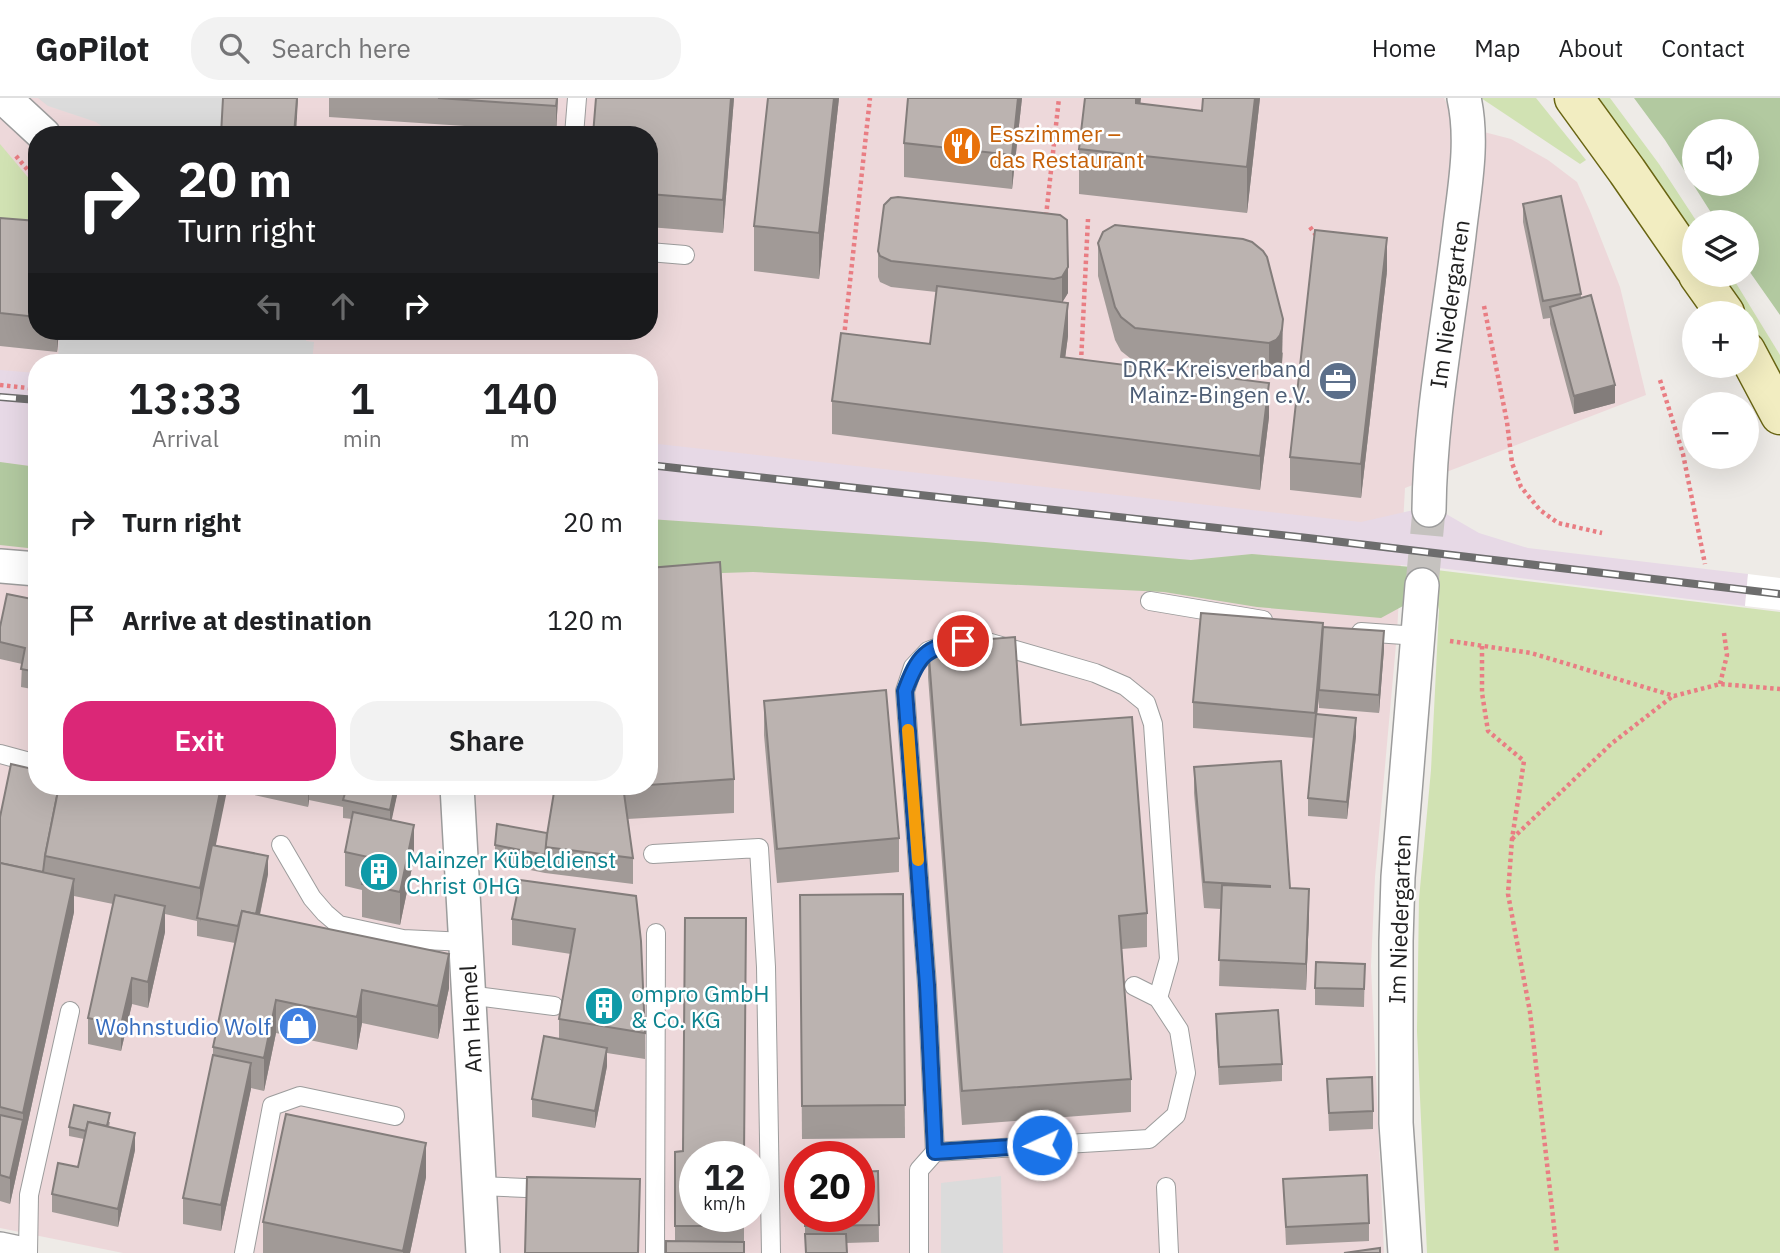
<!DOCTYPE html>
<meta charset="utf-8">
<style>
:root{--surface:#fff;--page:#f2f2f2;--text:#202124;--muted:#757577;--line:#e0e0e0;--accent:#db2777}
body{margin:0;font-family:"IBM Plex Sans",sans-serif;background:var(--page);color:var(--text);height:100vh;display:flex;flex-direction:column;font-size:26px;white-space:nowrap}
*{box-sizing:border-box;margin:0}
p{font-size:23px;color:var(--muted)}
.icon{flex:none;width:38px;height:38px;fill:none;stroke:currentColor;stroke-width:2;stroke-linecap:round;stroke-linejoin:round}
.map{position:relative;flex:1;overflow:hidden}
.sheet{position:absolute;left:28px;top:256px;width:630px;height:441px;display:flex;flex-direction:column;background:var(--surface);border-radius:28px;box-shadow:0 7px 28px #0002}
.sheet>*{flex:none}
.banner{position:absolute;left:28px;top:28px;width:630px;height:214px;border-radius:28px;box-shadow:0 7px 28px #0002;background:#202124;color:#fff;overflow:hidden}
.buttons{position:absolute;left:1682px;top:21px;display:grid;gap:14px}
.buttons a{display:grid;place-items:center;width:77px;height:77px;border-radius:50%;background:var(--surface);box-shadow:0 7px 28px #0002;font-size:35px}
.speed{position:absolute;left:679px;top:1043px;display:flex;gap:14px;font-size:35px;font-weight:700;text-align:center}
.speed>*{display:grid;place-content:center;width:91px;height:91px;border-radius:50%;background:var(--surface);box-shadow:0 7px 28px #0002;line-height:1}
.speed small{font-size:18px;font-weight:400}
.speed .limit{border:10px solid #d22;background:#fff;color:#111}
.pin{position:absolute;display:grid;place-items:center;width:60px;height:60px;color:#fff;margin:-30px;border:4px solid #fff;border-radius:50%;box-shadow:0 2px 7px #0007}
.me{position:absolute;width:77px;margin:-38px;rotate:267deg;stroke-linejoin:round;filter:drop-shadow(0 0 5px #0008)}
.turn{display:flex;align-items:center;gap:24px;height:147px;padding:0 35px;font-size:32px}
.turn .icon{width:91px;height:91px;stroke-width:2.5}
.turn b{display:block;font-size:49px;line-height:60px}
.lanes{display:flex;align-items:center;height:66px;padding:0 35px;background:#0003;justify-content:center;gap:35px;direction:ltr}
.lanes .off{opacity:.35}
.eta{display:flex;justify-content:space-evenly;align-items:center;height:119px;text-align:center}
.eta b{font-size:42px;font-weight:600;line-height:49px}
.action{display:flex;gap:14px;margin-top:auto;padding:14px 35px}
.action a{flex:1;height:80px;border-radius:28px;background:var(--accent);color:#fff;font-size:28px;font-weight:600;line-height:80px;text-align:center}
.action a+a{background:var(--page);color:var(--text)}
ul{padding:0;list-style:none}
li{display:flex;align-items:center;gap:21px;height:98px;padding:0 35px}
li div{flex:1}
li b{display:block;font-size:26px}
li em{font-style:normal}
header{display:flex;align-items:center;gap:42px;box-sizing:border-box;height:98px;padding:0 35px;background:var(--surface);border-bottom:2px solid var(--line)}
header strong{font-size:33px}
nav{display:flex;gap:38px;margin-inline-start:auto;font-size:24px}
.search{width:490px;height:63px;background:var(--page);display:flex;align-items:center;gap:18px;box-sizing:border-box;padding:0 24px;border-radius:28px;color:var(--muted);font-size:26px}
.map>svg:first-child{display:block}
.commercial{fill:#edd8da;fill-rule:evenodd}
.industrial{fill:#e7d9e6}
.grass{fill:#d1e2b3}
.forest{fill:#b2c9a0;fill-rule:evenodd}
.parking{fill:#dbdbdb}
.pier{fill:#fff}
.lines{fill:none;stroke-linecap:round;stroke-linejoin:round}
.minor-tunnel{stroke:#c5c2bf;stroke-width:33;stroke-dasharray:33 17;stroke-linecap:butt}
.service-casing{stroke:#9c9c9c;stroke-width:20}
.minor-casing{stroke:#9c9c9c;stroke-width:36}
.secondary-casing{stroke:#696513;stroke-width:41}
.path{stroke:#e97d83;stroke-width:4.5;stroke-dasharray:3.5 3.5;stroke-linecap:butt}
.service{stroke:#fff;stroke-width:18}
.minor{stroke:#fff;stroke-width:33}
.secondary{stroke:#f2edc1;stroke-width:38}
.rail-casing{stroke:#6d6d6d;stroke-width:8}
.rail{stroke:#fff;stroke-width:5;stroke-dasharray:16;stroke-linecap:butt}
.wall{fill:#a19a97}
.shaded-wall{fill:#837d7b}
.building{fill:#bbb3b0;stroke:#837d7b;stroke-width:2}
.route-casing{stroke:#114b97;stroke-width:18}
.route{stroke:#1a73e8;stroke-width:12}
.slow{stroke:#f59e0b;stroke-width:12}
.labels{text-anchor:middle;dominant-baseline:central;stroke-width:5;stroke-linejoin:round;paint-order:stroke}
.food-label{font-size:23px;fill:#c56008;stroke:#fff;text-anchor:start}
.street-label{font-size:23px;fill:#1f1f1f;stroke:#fff}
.service-label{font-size:23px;fill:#4e5e75;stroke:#fff;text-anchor:end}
.culture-label{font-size:23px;fill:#0d838f;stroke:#fff;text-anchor:start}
.shop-label{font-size:23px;fill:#366cbe;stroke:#fff;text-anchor:end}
</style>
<header>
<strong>GoPilot</strong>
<div class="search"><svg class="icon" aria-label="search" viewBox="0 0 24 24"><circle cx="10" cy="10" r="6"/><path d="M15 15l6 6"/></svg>Search here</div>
<nav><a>Home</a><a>Map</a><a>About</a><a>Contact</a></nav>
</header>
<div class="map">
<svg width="1780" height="1155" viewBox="0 0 1780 1155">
<rect width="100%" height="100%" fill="#eeebe7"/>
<path class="commercial" d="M0,0H1444L1457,27L1511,41L1548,62L1577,84L1590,113L1620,189L1646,297L1405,390L1397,535L1375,779L1371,868L1384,1155H123L0,1130ZM37,37H649V233H37ZM37,264H649V688H37ZM695,1059H754V1118H695ZM800,1059H859V1118H800Z"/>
<g class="industrial">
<path d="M0,272L37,275V369L0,364Z"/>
<path d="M649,345L1361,424L1418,411L1441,413L1479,435L1528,450L1748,476L1745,508L1439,470L1252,456L1191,462L985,444L649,421Z"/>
</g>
<g class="grass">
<path d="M1481,0H1536L1586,62L1580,66Z"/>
<path d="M1593,0H1610L1659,66L1697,124H1694V140Z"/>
<path d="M0,46L37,90V151L0,146Z"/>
<path d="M1720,177H1731L1780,257V279L1747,220L1746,215H1744Z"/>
<path d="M1412,469L1780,514V1155H1427L1417,933L1419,801L1431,672L1439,512L1434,488L1411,486Z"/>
</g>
<g class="forest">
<path d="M1634,0H1780V217L1747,170L1746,124H1717L1665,42ZM1694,33H1746V86H1694Z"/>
<path d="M0,364L37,369V451L0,447Z"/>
<path d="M649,421L985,444L1191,462L1252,456L1412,469L1411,486L1403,508L1381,520L1257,509L1164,494L753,474L722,475L720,498L649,503Z"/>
</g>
<g class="parking">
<path d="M38,0H225L223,37H114L96,24L48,8Z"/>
<path d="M59,233H308L306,243L314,244L312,264H58Z"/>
<path d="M1001,1078L1003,1155H941V1085Z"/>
</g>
<path class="pier" d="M1748,476L1780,480V512L1745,508Z"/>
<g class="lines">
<path class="minor-tunnel" d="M1422,487L1429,412"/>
<g class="service-casing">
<g id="service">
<path d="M574,37L577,0"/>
<path d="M649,154L685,157"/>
<path d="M1150,503L1263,522"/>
<path d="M1361,534L1418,538"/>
<path d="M0,656L37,666"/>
<path d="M281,747L312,800L325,815L339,827L403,841L466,844"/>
<path d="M653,756L759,750L766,869L771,1155"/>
<path d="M468,897L554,908"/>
<path d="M935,1054L927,887L905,593L913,569L928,553L949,545L977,541L1095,575L1125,588L1146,605L1153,626L1169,861L1158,900"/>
<path d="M479,1088L549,1091"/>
<path d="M1166,1089L1169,1155"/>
<path d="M28,1155L29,1097L70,913"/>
<path d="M244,1155L272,1008L300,998L395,1018"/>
<path d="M655,1155L656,835"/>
<path d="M919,1155V1072L935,1054L1149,1041L1176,1017L1186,975L1179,932L1158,900L1134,888"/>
</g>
</g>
<g class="minor-casing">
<g id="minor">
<path d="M4,0L44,37"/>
<path d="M1429,412C1430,320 1448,229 1459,137C1464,92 1474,45 1464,0"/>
<path d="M0,468L37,471"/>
<path d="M457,688L483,1155"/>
<path d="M0,1151L19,1155"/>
<path d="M1405,1155L1396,1025V843L1398,779L1422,487"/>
</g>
</g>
<g class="secondary-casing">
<g id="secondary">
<path d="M1574,0L1627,73L1694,170"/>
<path d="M1698,177L1725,215"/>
<path d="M1746,253L1780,317"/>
</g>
</g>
<g class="path">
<path d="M16,58L37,83"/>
<path d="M1046,118L1059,0"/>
<path d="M1310,129L1318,140"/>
<path d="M1484,208L1507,324L1512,365L1521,389L1540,412L1558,425L1602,435"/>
<path d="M844,239L870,0"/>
<path d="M1081,264L1088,121"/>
<path d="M1660,282L1683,356L1705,466"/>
<path d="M0,287L37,291"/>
<path d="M1450,543L1531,555L1674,598L1720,586L1780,591"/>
<path d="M1482,548V595L1488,633L1524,663L1512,741L1508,796L1530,914L1557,1155"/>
<path d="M1720,586L1727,557L1724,535"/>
<path d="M1512,741L1611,646L1673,598"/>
</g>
<use href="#service" class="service"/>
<use href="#minor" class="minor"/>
<use href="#secondary" class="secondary"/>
<g class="rail-casing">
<g id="rail">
<path d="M0,299L37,302"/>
<path d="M649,367L1308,440L1780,496"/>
</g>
</g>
<use href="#rail" class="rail"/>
</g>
<g class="wall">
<path d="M329,0H558L556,34L329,19Z"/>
<path d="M734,0L723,135L649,129V37Z"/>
<path d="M768,0H839L819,181L754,173V128Z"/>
<path d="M1022,0L1012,91L904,79V45Z"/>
<path d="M1203,0H1260L1247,115L1079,96V51L1140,6L1202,13Z"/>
<path d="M1523,106L1581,196V200L1615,305L1574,316L1550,226V220L1543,221L1523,124Z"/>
<path d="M0,120L37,123V233H59L57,254L0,248Z"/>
<path d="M1115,127L1283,255L1282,265L1276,275L1269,278L1135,264L1121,253L1115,242L1098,178V145Z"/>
<path d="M878,153L1068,169V195L1062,204L1068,238L1065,259L1269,319L1260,392L832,336V303L930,246L936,194L891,189L880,184L878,179Z"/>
<path d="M1387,173L1361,400L1290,392V359Z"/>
<path d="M649,470L734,681V715L627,721L633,760V786L545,775L495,765V747L547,735L555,688H649Z"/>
<path d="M37,502V592L21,589L22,566L0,561V529Z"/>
<path d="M1323,537L1384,551L1379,615L1319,610V600L1317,616L1356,638L1347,721L1308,718V700L1314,640L1193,630V604Z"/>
<path d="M928,546L1021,627L1147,815V849L1122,851L1131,981V1014L962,1027L928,579Z"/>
<path d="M764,603L899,740V774L777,785L764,637Z"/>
<path d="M1194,669L1290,790L1309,816L1306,892L1219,888L1221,811L1204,810L1194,695Z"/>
<path d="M232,688H399L391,722L414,760L400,827L362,819V792L345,788V754L352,721L343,720V709L309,702L308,709L232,692Z"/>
<path d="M0,719L216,748L268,776L260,817L449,890L438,941L362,925L357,952L276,935L264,993L251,990L221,1133L183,1126V1100L213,957V949L235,845L197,838V823L165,816V834L148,910L132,906L121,953L88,946V920L113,806L74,798V814L10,1106L0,1103Z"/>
<path d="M903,796L905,1040L802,1041L800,797Z"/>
<path d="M636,798L645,935V961L607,955V968L595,1030L532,1019V1001L559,941V921L571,856L512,847V821Z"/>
<path d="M1365,866L1364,909L1315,907V890Z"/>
<path d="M1216,916L1282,966V983L1219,987L1216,934Z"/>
<path d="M1327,981L1373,1013V1031L1329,1033Z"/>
<path d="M110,1024L109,1029L135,1052L118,1129L52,1114V1096L78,1069L84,1041L69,1038V1029Z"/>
<path d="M675,1054L744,1118V1155L675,1143Z"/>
<path d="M878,1073L879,1144L846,1145L805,1155V1118Z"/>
<path d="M426,1079L410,1155H263V1124Z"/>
<path d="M1283,1081L1369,1125V1143L1286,1147Z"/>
</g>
<g class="shaded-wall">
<path d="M297,0H298L296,37H294Z"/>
<path d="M557,0H558L556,34V8Z"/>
<path d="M731,0H734L723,135V102Z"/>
<path d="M834,0H839L819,181V135Z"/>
<path d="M1018,0H1022L1012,91V57Z"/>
<path d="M1136,0H1141L1136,51Z"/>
<path d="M1255,0H1260L1247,115V69Z"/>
<path d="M1387,140V173L1361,400V366Z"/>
<path d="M1068,169V195L1062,205V179Z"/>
<path d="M1068,205V238L1061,292V259Z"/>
<path d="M1283,221L1282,265L1276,275L1269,278V245Z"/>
<path d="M57,233H59L57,254Z"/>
<path d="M1269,285V319L1260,392V358Z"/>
<path d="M1615,287V305L1574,316V298Z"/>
<path d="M1323,525V551L1315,641V615Z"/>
<path d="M1384,533V551L1379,615V597Z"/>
<path d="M1356,620V638L1347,721V704Z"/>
<path d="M224,688H228L200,824V790L221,689Z"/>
<path d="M308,688H309V702L308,709Z"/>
<path d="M395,688H399L390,730V712Z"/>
<path d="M414,727V760L400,827V794Z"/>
<path d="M268,758V776L253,849V831Z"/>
<path d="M74,781V814L10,1106V1080L23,1022V1015Z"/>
<path d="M1309,791V816L1306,892V866Z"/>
<path d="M165,808V834L148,910V884Z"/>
<path d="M449,856V890L438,941V908Z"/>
<path d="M132,880V906L121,953V927Z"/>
<path d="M362,892V925L357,952V919Z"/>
<path d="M276,902V935L264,993V960Z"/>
<path d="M607,950V968L595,1030V1013Z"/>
<path d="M251,965V991L221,1133V1107Z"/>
<path d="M135,1035V1052L118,1129V1111Z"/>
<path d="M426,1045V1079L410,1155H403Z"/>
</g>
<g class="building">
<path d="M223,0H297L294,37H221Z"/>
<path d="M438,0H557L556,8Z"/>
<path d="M596,0H731L723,102L649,96V37H593Z"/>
<path d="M768,0H834L819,135L754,128Z"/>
<path d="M908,0H1018L1012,57L904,45Z"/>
<path d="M1085,0H1136V5L1202,13L1203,0H1255L1247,69L1079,51Z"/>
<path d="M1561,98L1581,196L1543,203L1523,106Z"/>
<path d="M898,99L1060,117L1067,122L1068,169L1062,179L1054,181L891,163L880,158L878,153L884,107L891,100Z"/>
<path d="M0,120L37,123V219L0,215Z"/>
<path d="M1115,127L1243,141L1252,144L1263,153L1267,159L1283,221L1282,231L1280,237L1276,242L1269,245L1135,230L1121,219L1115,209L1098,145L1103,134Z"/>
<path d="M1315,132L1387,140L1361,366L1290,359Z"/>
<path d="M937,188L1068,205L1061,259L1269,285L1260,358L832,303L841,235L930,246Z"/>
<path d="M1591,197L1615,287L1574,298L1550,209Z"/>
<path d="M720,464L734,681L649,687V470Z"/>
<path d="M7,496L37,502V574L21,571L25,550L0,544V529Z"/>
<path d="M1201,515L1323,525L1315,615L1193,604Z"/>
<path d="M1323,529L1384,533L1379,597L1319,592Z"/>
<path d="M1015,539L1021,627L1132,619L1147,815L1119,818L1131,981L962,993L928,546Z"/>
<path d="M886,592L899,740L777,751L764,603Z"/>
<path d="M1316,616L1356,620L1347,704L1308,700Z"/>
<path d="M1281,663L1290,790L1309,791L1306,866L1219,862L1222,787L1270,789V788L1204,784L1194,669Z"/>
<path d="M11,666L37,672V688H59L45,758L43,774L0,765V719Z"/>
<path d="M59,688H215L221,689L200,790L45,758Z"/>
<path d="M215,688H224L221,704V689Z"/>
<path d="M326,688H395L390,712L343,702L346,692Z"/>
<path d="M555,688H623L633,760L545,749Z"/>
<path d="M353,714L414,727L400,794L362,786L368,759L345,754Z"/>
<path d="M497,726L547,735L545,757L495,747Z"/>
<path d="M212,747L268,758L256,816L242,813L238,828L197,820Z"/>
<path d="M0,765L74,781L23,1015L0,1009Z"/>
<path d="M520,782L636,798L641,843L645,935L559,921L575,831L512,821Z"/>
<path d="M903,796L905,1007L802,1008L800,797Z"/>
<path d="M115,797L165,808L148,884L132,880L121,927L88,920Z"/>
<path d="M242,813L449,856L438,908L362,892L357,919L276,902L264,960L213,949Z"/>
<path d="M685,820H746L744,1059H695V1118H744V1128H675V1054L683,1053Z"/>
<path d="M1316,864L1365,866L1364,891L1315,890Z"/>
<path d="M1278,912L1282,966L1219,969L1216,916Z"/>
<path d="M544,938L607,950L595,1013L532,1001Z"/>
<path d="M213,957L251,965L221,1107L183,1100Z"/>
<path d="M1372,979L1373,1013L1329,1015L1327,981Z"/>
<path d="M74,1007L110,1015L107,1028L88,1024L86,1033L69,1029Z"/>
<path d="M286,1016L426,1045L403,1153L263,1124Z"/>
<path d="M0,1017L23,1022L10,1080L0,1077Z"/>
<path d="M88,1024L135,1035L118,1111L52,1096L58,1065L78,1069Z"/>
<path d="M878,1073L879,1127L805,1128V1118H859V1074Z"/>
<path d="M1367,1077L1369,1125L1286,1129L1283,1081Z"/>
<path d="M527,1079L640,1081L638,1155H525Z"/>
<path d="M805,1136H846L847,1155H806Z"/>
<path d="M666,1143L744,1144V1155H666Z"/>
<path d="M1380,1150V1155H1344Z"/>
</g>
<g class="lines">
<g class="route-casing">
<path id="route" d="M963,543C925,549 918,558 905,593L927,887L935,1054L1042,1047"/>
</g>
<use href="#route" class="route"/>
<path class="slow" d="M908,632L918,762"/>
</g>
<defs>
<g id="restaurant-disc" transform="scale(2.0125)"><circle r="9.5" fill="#e8710a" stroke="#fff"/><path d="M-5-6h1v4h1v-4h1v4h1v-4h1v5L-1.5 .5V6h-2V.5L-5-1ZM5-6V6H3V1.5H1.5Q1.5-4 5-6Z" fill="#fff"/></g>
<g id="office-disc" transform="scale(2.0125)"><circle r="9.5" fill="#5c6f8a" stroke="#fff"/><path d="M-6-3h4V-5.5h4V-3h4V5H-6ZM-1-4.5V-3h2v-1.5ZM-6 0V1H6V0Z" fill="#fff"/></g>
<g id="building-disc" transform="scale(2.0125)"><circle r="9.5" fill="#0f9aa8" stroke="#fff"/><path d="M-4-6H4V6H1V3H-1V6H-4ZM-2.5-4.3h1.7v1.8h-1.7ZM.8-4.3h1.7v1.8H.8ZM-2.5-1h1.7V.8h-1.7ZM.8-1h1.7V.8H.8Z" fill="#fff"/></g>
<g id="shop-disc" transform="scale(2.0125)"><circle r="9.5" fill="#3f7fe0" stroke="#fff"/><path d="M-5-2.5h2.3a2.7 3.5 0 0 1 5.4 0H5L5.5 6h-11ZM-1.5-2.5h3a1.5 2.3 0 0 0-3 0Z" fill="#fff"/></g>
</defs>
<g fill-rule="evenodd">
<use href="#restaurant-disc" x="962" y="48"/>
<use href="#office-disc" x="1338" y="283"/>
<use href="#building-disc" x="379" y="774"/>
<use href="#building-disc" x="604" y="908"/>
<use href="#shop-disc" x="298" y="928"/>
</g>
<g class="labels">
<g class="food-label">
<text x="989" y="35">Esszimmer –<tspan x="989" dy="26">das Restaurant</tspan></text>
</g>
<g class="street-label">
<text transform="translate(1449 206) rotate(-82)">Im Niedergarten</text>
<text transform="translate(1399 821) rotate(-88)">Im Niedergarten</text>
<text transform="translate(470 921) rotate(-93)">Am Hemel</text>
</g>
<g class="service-label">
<text x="1311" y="270">DRK-Kreisverband<tspan x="1311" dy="26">Mainz-Bingen e.V.</tspan></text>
</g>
<g class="culture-label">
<text x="406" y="761">Mainzer Kübeldienst<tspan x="406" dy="26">Christ OHG</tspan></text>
<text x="631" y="895">ompro GmbH<tspan x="631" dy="26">&amp; Co. KG</tspan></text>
</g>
<g class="shop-label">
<text x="271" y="928">Wohnstudio Wolf</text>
</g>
</g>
</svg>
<div class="buttons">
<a><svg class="icon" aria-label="sound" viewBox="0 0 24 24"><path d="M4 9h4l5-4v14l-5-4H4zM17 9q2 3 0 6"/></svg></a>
<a><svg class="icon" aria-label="layers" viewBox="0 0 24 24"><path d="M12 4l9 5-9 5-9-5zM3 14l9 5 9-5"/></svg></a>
<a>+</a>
<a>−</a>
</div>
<div class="speed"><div>12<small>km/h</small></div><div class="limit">20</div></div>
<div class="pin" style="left:963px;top:543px;background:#d93025"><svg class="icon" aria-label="arrive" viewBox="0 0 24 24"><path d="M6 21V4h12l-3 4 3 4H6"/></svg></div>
<svg class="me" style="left:1042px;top:1047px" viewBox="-20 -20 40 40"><circle r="17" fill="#1a73e8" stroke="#fff" stroke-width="3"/><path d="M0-11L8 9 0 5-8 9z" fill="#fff"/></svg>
<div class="banner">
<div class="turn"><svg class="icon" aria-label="right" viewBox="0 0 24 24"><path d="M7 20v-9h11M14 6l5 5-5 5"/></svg><div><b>20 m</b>Turn right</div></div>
<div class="lanes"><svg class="icon off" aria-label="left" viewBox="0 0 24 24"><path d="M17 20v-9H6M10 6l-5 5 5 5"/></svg><svg class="icon off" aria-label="ahead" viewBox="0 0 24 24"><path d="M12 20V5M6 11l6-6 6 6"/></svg><svg class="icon" aria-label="right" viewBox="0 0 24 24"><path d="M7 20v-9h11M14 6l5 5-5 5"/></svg></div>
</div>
<section class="sheet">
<div class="eta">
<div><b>13:33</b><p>Arrival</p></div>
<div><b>1</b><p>min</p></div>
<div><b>140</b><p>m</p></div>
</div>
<ul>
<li><svg class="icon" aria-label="right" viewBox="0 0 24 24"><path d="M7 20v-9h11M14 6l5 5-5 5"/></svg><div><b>Turn right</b></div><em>20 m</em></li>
<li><svg class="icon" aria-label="arrive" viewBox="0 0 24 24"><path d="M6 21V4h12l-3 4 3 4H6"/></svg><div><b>Arrive at destination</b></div><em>120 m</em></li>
</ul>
<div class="action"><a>Exit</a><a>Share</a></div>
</section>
</div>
